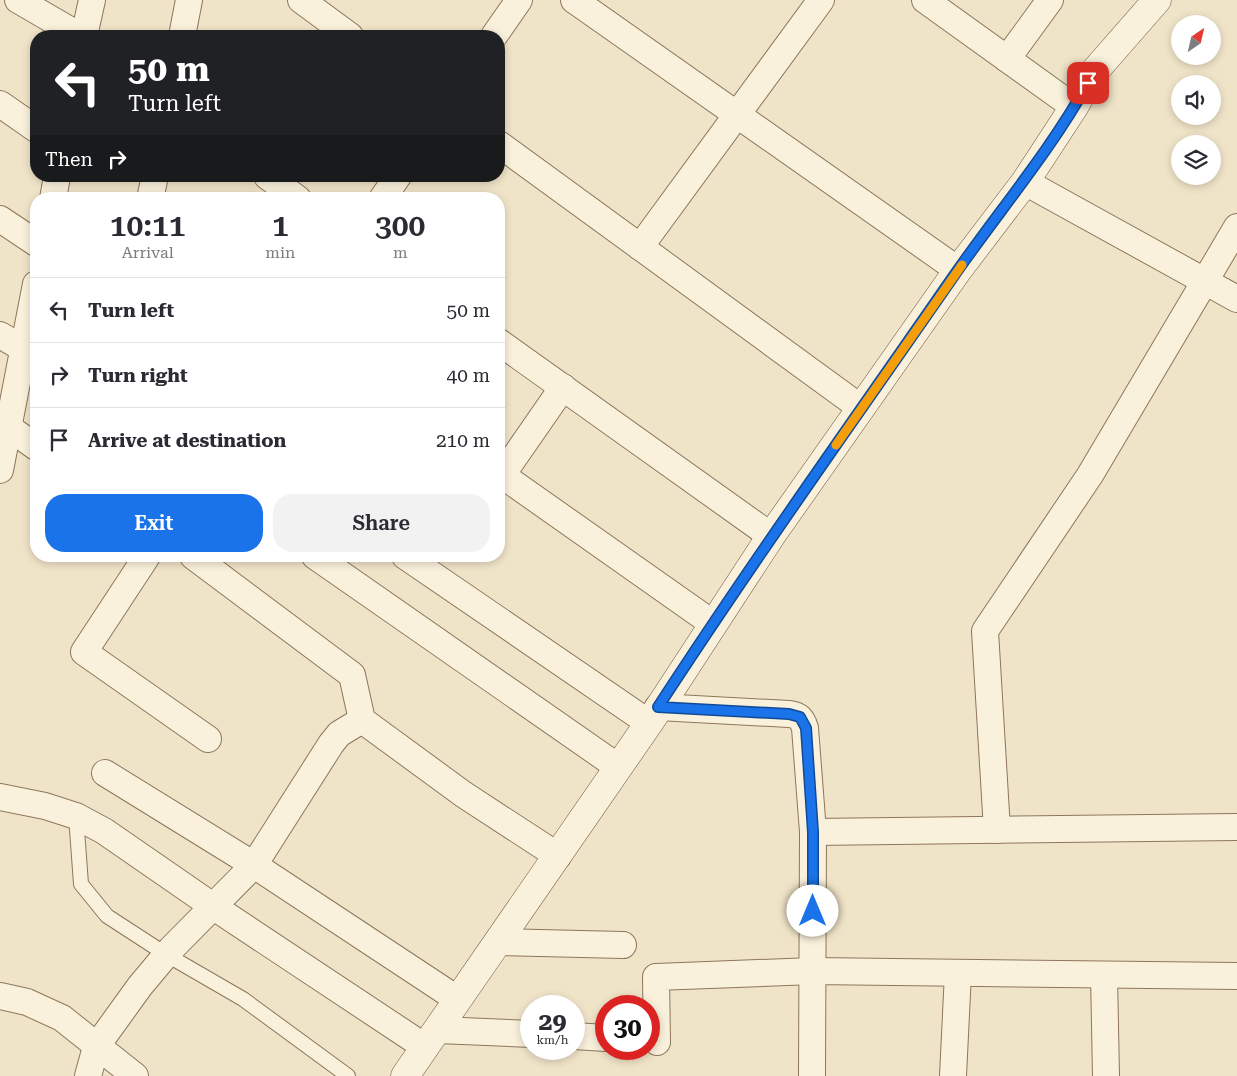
<!DOCTYPE html>
<style>
:root{--surface:#fff;--page:#f2f2f3;--text:#2b2b33;--muted:#7c7c81;--line:#e1e1e2;--accent:#1a73e8}
body{margin:0;font-family:"Roboto Serif",serif;background:var(--page);color:var(--text);height:100vh;display:flex;flex-direction:column;font-size:19px;white-space:nowrap}
*{box-sizing:border-box;margin:0}
p{font-size:16px;color:var(--muted)}
.icon{flex:none;width:28px;height:28px;fill:none;stroke:currentColor;stroke-width:2;stroke-linecap:round;stroke-linejoin:round}
.map{position:relative;flex:1;overflow:hidden}
.sheet{position:absolute;left:30px;top:192px;width:475px;height:370px;display:flex;flex-direction:column;background:var(--surface);border-radius:20px;box-shadow:0 2px 8px #0003}
.sheet>*{flex:none}
.hud{position:absolute;left:30px;top:30px;width:475px;height:152px;border-radius:20px;box-shadow:0 2px 8px #0003;background:#202124;color:#fff;overflow:hidden}
.needle{width:32px;rotate:34deg}
.tools{position:absolute;left:1171px;top:15px;display:grid;gap:10px}
.tools a{display:grid;place-items:center;width:50px;height:50px;border-radius:50%;background:var(--surface);box-shadow:0 2px 8px #0003;font-size:25px}
.speed{position:absolute;left:520px;top:995px;display:flex;gap:10px;font-size:25px;font-weight:700;text-align:center}
.speed>*{display:grid;place-content:center;width:65px;height:65px;border-radius:50%;background:var(--surface);box-shadow:0 2px 8px #0003;line-height:1}
.speed small{font-size:12px;font-weight:400}
.speed .limit{border:8px solid #d22;background:#fff;color:#111}
.pin{position:absolute;display:grid;place-items:center;width:42px;height:42px;color:#fff;margin:-21px;border-radius:10px;box-shadow:0 2px 8px #0006}
.me{position:absolute;width:55px;margin:-28px;rotate:0deg;stroke-linejoin:round;filter:drop-shadow(0 0 4px #0008)}
.turn{display:flex;align-items:center;gap:18px;height:105px;padding:0 15px;font-size:22px}
.turn .icon{width:65px;height:65px;stroke-width:2.5}
.turn b{display:block;font-size:35px;line-height:42px}
.then{display:flex;align-items:center;height:48px;padding:0 15px;background:#0003;gap:10px;font-size:19px}
.eta{display:flex;justify-content:space-evenly;align-items:center;height:85px;text-align:center}
.eta b{font-size:30px;font-weight:600;line-height:35px}
.primary-button{display:flex;gap:10px;margin-top:auto;padding:10px 15px}
.primary-button a{flex:1;height:58px;border-radius:20px;background:var(--accent);color:#fff;font-size:20px;font-weight:600;line-height:58px;text-align:center}
.primary-button a+a{background:var(--page);color:var(--text)}
ul{padding:0;list-style:none}
li{display:flex;align-items:center;gap:15px;height:65px;padding:0 15px;border-top:1px solid var(--line)}
li div{flex:1}
li b{display:block;font-size:19px}
li em{font-style:normal}
.map>svg:first-child{display:block}
.lines{fill:none;stroke-linecap:round;stroke-linejoin:round}
.lane-casing{stroke:#8d765c;stroke-width:16}
.street-casing{stroke:#8d765c;stroke-width:28}
.secondary-casing{stroke:#6f573f;stroke-width:29}
.lane{stroke:#faf1dc;stroke-width:14}
.street{stroke:#faf1dc;stroke-width:26}
.secondary{stroke:#faf1dc;stroke-width:28}
.route-casing{stroke:#114b97;stroke-width:12}
.route{stroke:#1a73e8;stroke-width:9}
.slow{stroke:#f59e0b;stroke-width:9}
</style>
<div class="map">
<svg width="1237" height="1076" viewBox="0 0 1237 1076">
<rect width="100%" height="100%" fill="#f0e4c8"/>
<g class="lines">
<g class="lane-casing">
<path id="lane" d="M76,816L81,884L107,916L167,955L243,999L348,1076"/>
</g>
<g class="street-casing">
<g id="street">
<path d="M18,0L80,36"/>
<path d="M301,0L350,36"/>
<path d="M574,0L958,270"/>
<path d="M925,0L1074,107"/>
<path d="M84,36L92,0"/>
<path d="M182,36L189,0"/>
<path d="M494,36L519,0"/>
<path d="M1007,59L1050,0"/>
<path d="M0,104L36,129"/>
<path d="M499,144L861,408"/>
<path d="M267,176L298,199"/>
<path d="M1025,182L1237,299"/>
<path d="M53,199L57,176"/>
<path d="M150,199L155,176"/>
<path d="M382,199L398,176"/>
<path d="M0,219L36,243"/>
<path d="M640,247L821,0"/>
<path d="M0,335L24,349"/>
<path d="M499,342L771,536"/>
<path d="M8,427L36,447"/>
<path d="M0,470L36,284"/>
<path d="M499,473L712,623"/>
<path d="M502,475L563,387"/>
<path d="M147,556L84,652L208,739"/>
<path d="M193,556L352,675L362,720L463,794L558,856"/>
<path d="M315,556L618,767"/>
<path d="M405,556L649,723"/>
<path d="M658,707L789,714C799,715 802,719 805,728L813,832L812,1076"/>
<path d="M362,720L339,734L331,744L254,865L457,999"/>
<path d="M0,797L45,806L76,816L104,831L214,907L425,1047"/>
<path d="M997,830L985,631L1090,475L1237,227"/>
<path d="M813,832L1237,827"/>
<path d="M498,942L623,945"/>
<path d="M1104,975L1106,1076"/>
<path d="M0,996L27,1002L62,1018L135,1076"/>
<path d="M438,1030L531,1034"/>
<path d="M574,1036L606,1038"/>
<path d="M657,1042L656,977L813,971L1237,976"/>
<path d="M88,1076L96,1047L140,986L171,949L254,865L105,773"/>
<path d="M953,1076L958,973"/>
</g>
</g>
<g class="secondary-casing">
<path id="secondary" d="M405,1076L649,723L771,536L958,270L1025,182L1074,107L1094,72L1157,0"/>
</g>
<use href="#lane" class="lane"/>
<use href="#street" class="street"/>
<use href="#secondary" class="secondary"/>
</g>
<g class="lines">
<g class="route-casing">
<path id="route" d="M813,911V832L806,728L800,717L789,714L658,707C753,561 854,420 953,277C998,212 1049,153 1088,83"/>
</g>
<use href="#route" class="route"/>
<path class="slow" d="M836,445L962,265"/>
</g>
</svg>
<div class="tools">
<a><svg class="needle" viewBox="-14 -14 28 28"><path d="M0-13l5 13h-10z" fill="#e53935"/><path d="M0 13l5-13h-10z" fill="#7c7c81"/></svg></a>
<a><svg class="icon" aria-label="sound" viewBox="0 0 24 24"><path d="M4 9h4l5-4v14l-5-4H4zM17 9q2 3 0 6"/></svg></a>
<a><svg class="icon" aria-label="layers" viewBox="0 0 24 24"><path d="M12 4l9 5-9 5-9-5zM3 14l9 5 9-5"/></svg></a>
</div>
<div class="speed"><div>29<small>km/h</small></div><div class="limit">30</div></div>
<div class="pin" style="left:1088px;top:83px;background:#d93025"><svg class="icon" aria-label="arrive" viewBox="0 0 24 24"><path d="M6 21V4h12l-3 4 3 4H6"/></svg></div>
<svg class="me" style="left:813px;top:911px" viewBox="-20 -20 40 40"><circle r="19" fill="#fff"/><path d="M0-13L10 11 0 6-10 11z" fill="#1a73e8"/></svg>
<div class="hud">
<div class="turn"><svg class="icon" aria-label="left" viewBox="0 0 24 24"><path d="M17 20v-9H6M10 6l-5 5 5 5"/></svg><div><b>50 m</b>Turn left</div></div>
<div class="then">Then<svg class="icon" aria-label="right" viewBox="0 0 24 24"><path d="M7 20v-9h11M14 6l5 5-5 5"/></svg></div>
</div>
<section class="sheet">
<div class="eta">
<div><b>10:11</b><p>Arrival</p></div>
<div><b>1</b><p>min</p></div>
<div><b>300</b><p>m</p></div>
</div>
<ul>
<li><svg class="icon" aria-label="left" viewBox="0 0 24 24"><path d="M17 20v-9H6M10 6l-5 5 5 5"/></svg><div><b>Turn left</b></div><em>50 m</em></li>
<li><svg class="icon" aria-label="right" viewBox="0 0 24 24"><path d="M7 20v-9h11M14 6l5 5-5 5"/></svg><div><b>Turn right</b></div><em>40 m</em></li>
<li><svg class="icon" aria-label="arrive" viewBox="0 0 24 24"><path d="M6 21V4h12l-3 4 3 4H6"/></svg><div><b>Arrive at destination</b></div><em>210 m</em></li>
</ul>
<div class="primary-button"><a>Exit</a><a>Share</a></div>
</section>
</div>
